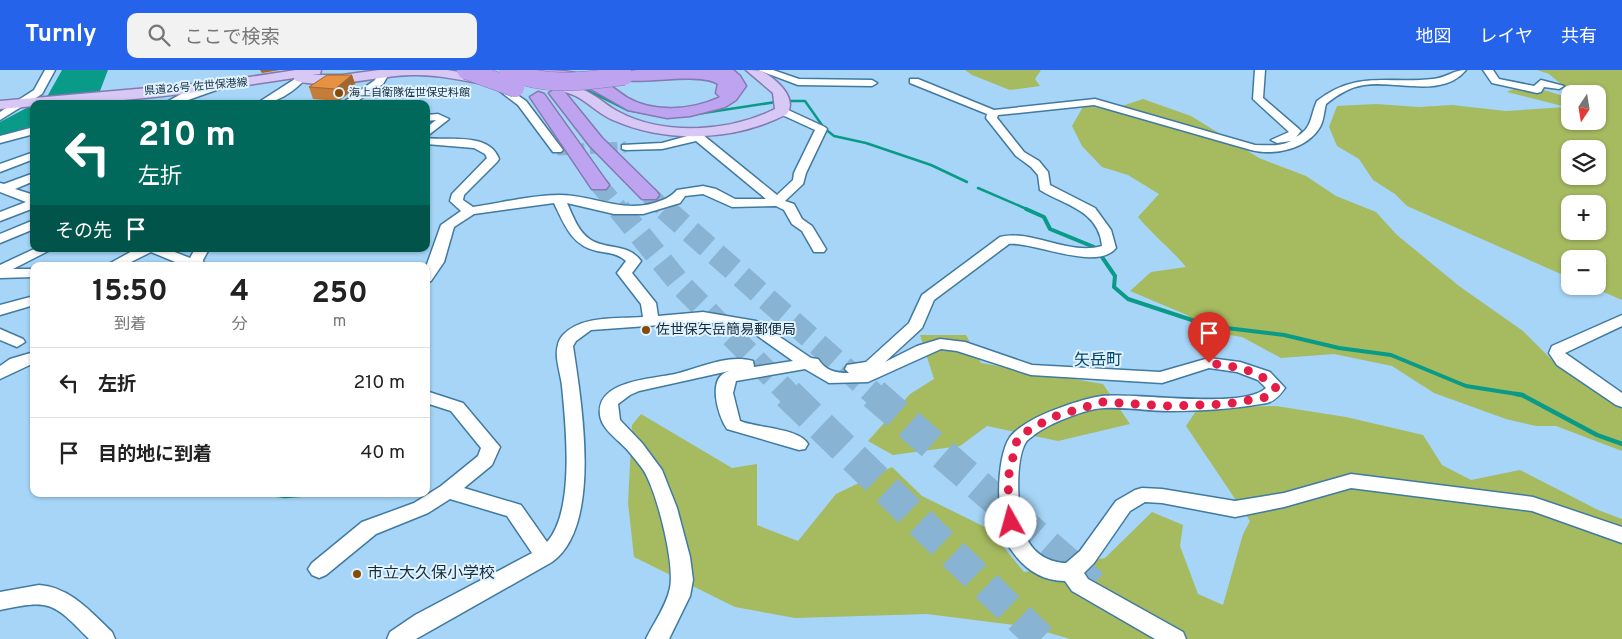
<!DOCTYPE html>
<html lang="ja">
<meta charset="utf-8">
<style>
:root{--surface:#fff;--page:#f2f2f2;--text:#222;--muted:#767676;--line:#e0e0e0;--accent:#2563eb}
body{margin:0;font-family:Overpass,"Noto Sans JP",sans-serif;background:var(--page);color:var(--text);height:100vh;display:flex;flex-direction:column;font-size:19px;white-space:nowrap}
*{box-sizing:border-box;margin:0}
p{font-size:16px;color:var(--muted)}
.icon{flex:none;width:28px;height:28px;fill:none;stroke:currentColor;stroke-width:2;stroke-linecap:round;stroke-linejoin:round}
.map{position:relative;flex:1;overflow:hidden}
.drawer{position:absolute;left:30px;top:192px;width:400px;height:235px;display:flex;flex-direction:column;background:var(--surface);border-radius:10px;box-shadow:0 1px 4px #0004}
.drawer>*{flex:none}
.hud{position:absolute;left:30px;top:30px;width:400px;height:152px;border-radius:10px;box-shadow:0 1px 4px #0004;background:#00695c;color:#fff;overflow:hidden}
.needle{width:32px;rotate:192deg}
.controls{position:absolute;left:1561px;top:15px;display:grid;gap:10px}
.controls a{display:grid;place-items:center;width:45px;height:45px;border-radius:10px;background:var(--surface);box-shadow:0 1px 4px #0004;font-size:25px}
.pin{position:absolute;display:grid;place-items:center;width:42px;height:42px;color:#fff;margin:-51px -21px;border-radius:50% 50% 50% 0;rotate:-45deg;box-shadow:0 0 5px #0007}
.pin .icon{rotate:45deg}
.me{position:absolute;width:55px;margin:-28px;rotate:353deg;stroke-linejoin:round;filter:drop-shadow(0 0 4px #0008)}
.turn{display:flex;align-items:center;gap:18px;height:105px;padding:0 25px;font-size:22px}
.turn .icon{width:65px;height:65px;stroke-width:2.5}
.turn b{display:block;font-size:35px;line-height:42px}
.then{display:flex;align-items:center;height:48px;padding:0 25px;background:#0003;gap:10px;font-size:19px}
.eta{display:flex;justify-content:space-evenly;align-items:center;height:85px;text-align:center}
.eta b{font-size:30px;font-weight:700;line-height:35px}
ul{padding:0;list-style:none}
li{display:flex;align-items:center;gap:15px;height:70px;padding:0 25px;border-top:1px solid var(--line)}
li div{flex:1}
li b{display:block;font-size:19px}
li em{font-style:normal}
header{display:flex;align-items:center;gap:30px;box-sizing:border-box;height:70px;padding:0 25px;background:var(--accent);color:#fff}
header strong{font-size:24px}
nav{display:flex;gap:28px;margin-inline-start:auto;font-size:18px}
.search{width:350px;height:45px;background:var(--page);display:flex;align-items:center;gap:12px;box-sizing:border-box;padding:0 18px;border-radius:10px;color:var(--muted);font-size:19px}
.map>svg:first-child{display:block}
.green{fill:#a6ba60;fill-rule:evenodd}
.water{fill:#0a9b88}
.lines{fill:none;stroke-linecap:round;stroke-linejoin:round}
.stream-far2{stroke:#0a9b88;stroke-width:2.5}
.stream-far1{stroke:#0a9b88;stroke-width:4}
.stream{stroke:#0a9b88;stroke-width:4.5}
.minor-tunnel{stroke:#89b3d2;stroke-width:11;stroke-dasharray:11 5.5;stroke-linecap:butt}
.highway-tunnel-far2{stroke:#89b3d2;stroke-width:18;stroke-dasharray:18 9;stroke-linecap:butt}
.highway-tunnel-far1{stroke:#89b3d2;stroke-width:23;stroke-dasharray:23 11;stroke-linecap:butt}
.highway-tunnel{stroke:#89b3d2;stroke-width:31;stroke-dasharray:31 15;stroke-linecap:butt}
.minor-casing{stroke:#407aa0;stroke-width:3}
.major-casing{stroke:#837ab1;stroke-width:3}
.highway-casing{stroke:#837ab1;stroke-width:3}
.minor{fill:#fff;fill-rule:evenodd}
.major{fill:#d8c8f6;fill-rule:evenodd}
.highway{fill:#bea4f0;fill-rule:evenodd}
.highway-bridge-casing{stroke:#837ab1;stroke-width:19;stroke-linecap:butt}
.highway-bridge{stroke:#bea4f0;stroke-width:18}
.wall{fill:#c77d3a}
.shaded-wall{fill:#a2662f}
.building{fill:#e79143;stroke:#a2662f}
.route{stroke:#e11d48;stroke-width:9;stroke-dasharray:0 16.2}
.poi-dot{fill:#874b08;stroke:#e0f2ff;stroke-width:2}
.labels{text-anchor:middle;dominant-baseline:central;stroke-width:4;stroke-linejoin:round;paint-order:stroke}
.far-street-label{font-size:11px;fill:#152d3d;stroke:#e0f2ff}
.far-poi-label{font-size:11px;fill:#152d3d;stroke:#e0f2ff;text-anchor:start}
.poi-label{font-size:14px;fill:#152d3d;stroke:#e0f2ff;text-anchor:start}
.quarter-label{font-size:16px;fill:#004569;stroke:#e0f2ff}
.near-poi-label{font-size:16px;fill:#152d3d;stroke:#e0f2ff;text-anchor:start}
</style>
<header>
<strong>Turnly</strong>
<div class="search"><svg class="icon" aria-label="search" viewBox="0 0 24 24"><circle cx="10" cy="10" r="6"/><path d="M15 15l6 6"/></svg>ここで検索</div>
<nav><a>地図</a><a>レイヤ</a><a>共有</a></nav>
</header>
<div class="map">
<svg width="1622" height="569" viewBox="0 0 1622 569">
<rect width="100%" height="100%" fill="#a6d5f7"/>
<g class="green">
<path d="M965,0H1041L1035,9L1040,16L1010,20L972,5Z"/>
<path d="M1537,0H1622V230L1590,216H1598V189H1570V208L1407,136L1395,124L1373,110L1359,89L1337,76L1329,57L1337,36L1376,34L1419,37L1452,35L1506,41L1566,37L1507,22C1525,12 1551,22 1570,28V51H1598V24H1573L1549,4ZM1570,79H1598V106H1570ZM1570,134H1598V161H1570Z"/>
<path d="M1143,29L1191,46L1259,88L1306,106L1336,126L1376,142L1397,165L1459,216L1523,261L1559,297L1622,321V381L1556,356H1536L1506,349L1434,323L1392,296L1334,284L1281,288L1242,267L1199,260L1187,245L1130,221L1151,202L1186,197C1171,179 1153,165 1138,147L1159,124L1128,105L1102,97L1082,76L1072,56L1084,35L1110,40Z"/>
<path d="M920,265H966L981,293L1103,314L1130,354L1058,371L987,356L960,376L893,385L868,371L910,324L934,309Z"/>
<path d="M1276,336L1346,347L1423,365L1442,395L1471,410L1520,400L1598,440L1622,449V569H1070L1029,557L927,544L795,548L735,537L634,487L628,433L632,355L641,344L732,398L757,394V455L798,471L836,424L892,397L922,426L989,459L1024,502L1105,488L1152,442L1183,455L1180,476L1198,524L1223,535L1243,464L1250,451L1186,356L1198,338Z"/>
</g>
<g class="water">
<path d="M62,0H108L100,21L82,34H34L48,25Z"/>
<path d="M34,34V55L0,67V52Z"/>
</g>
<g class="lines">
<g class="stream-far2">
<path d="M583,18L627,40L655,45"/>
<path d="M790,31H805L824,58L834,66L866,73L931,95L967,112"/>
<path d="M697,44L776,32"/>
<path d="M978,118L1029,140"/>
</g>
<g class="stream-far1">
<path d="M1026,139L1044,147L1050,159L1094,177"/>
<path d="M1102,187L1115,206L1114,217L1128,229L1210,256L1284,265L1339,278L1391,285L1466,316L1523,325"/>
</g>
<g class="stream">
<path d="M1516,324L1522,325L1597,365L1622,374"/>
<path d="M272,424L285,426L312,424"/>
</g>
<path class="minor-tunnel" d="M557,80L626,77"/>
<g class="highway-tunnel-far2">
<path d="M599,115L620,140"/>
<path d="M649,125L666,140"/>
</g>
<g class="highway-tunnel-far1">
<path d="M619,139L681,215L790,325"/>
<path d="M665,139L875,325"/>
</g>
<g class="highway-tunnel">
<path d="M788,324L1041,569"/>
<path d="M874,324L1093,515"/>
</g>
<g class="minor-casing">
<g id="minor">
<path d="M45,0H55L42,24L0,50V42L34,20Z"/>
<path d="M381,0L390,2L383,14L353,34H341L375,10Z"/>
<path d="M758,0H773L799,9L872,10L877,13L872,16L798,15Z"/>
<path d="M1255,0H1265L1263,28L1299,59L1301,61L1296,67C1313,58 1310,46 1317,31C1357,0 1388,14 1433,9C1446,8 1453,0 1466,0C1442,29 1396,10 1364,15C1350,17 1337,25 1326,34C1324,41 1324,50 1320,57C1307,79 1275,86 1251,80L1094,35L998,45L997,48L1024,82L1039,91L1048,102L1050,115L1095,138L1111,160L1116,178C1097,202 1032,171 1009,174L934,230L922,258L885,292L917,276L940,269L965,272L1032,295L1160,302L1209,288L1240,292L1270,302L1285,318C1280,325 1275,331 1267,333C1234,339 1202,341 1169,341C1148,341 1126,337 1105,338C1087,338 1048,354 1034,365C1032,367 1027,370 1026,372C1014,391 1017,450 1027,469C1034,484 1050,493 1066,493L1080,481L1116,431L1135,420L1142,418L1162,419L1235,431L1284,423L1351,404L1533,427L1622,457V473L1532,441L1351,418L1284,437L1235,447L1162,433L1145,432L1130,441L1094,493L1084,503L1088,509L1183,562L1186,569H1155L1072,521L1065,511C1041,511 1023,498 1010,478C996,456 995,389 1010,367C1013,363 1019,358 1024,355C1041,343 1081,329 1102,326C1135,322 1243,340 1266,318L1258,310L1237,302L1209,298L1162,313L1031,305L957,281L941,279L868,312L829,313L805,299L736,311L733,323L740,351C757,358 799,358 808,374L805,379L799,380L727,359C718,346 706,307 729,301L639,321L630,325L618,334L620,350L642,373L662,400L677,438L690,487L693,510L690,526L669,569H646C654,552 666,537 670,518C675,493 657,423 644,401C640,395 635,389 630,383C621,371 602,361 600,345C596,310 653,309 675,304C701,298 726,284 753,291L754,297L793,291L745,257L733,255L703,252L591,260L576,271L573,276C581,330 603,456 552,492L416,569H387L390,562L415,545L532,483L507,446L450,429L428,443L376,464L326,505L319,508L312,505L308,499L312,493L362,452L414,433L441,416L478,386L481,378L451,341L426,333V321L463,333L500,377L492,395L464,418L521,435L547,472C575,441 566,357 562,316C561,305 554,286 558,275C558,272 561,267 563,265C582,245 617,249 643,247L641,234L617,203L626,191C617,183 608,183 597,181C572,176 564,154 554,133L474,144L454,157L444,192L431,211L426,212V197L441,155L461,141L450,131L452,124L487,88L485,84L474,78L426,74V68C449,71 489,62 499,89L497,92L464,125L463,130L473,137C501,133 531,125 560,125C593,125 621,143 654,133C663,130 670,128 677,120L703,116L716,119L735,129H766L696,71L662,79L626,80L622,79V75L662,73L691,65L689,61L691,59H699L703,65L777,125L793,110L794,103L815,60L778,43V39H786L825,57L827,59L806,103L803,114L785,131L794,134L802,149L812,156L826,179L824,182H814L802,161L792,154L784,140L776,136L732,137L703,124L685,126L680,133L643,144H614L567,133C573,146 578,162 591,170C607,180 628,173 641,191L632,203L656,233L658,246L703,242L756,251L811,288L818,289C826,301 835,303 849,303L845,299L847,295L866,292L909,253L922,225L1000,167C1032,159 1068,186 1102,176C1099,140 1064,135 1040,120L1038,105L1031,97L1016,86L986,48L987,44L910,13V9H918L994,40L1095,29L1255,75C1268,75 1279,77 1291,71L1277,73L1271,70L1289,62L1253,29Z"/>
<path d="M1483,0H1493L1499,9L1534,16L1541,10L1564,16L1559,19L1544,17L1541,22L1537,23L1492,13Z"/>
<path d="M301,5L306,8C293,23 275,34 256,34Z"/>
<path d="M497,11L526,31L563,80L561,82H553L518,35L493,16L492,14Z"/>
<path d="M215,14L220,17L219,19L177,34H163L183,23Z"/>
<path d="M438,44L449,49L426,67V58L436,50L426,51V45Z"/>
<path d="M34,57V64L0,73V66Z"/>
<path d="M34,82V89L0,102V94Z"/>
<path d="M34,103V111L15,119L34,125V138L0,151V142L26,132L0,122V113L4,114Z"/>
<path d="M34,150V159L0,173V164Z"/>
<path d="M34,179H52L13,199H34V207L0,208V195Z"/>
<path d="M136,179H167L190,188L195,179H209L203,190L204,196H185L151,182L123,196H105Z"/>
<path d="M34,226V235L0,245V235Z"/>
<path d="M1622,245V256L1565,283L1622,323V337L1616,335L1557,295L1549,283L1552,276Z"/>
<path d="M0,259L23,269L25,272L17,277L0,270Z"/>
<path d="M34,282V293L0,309V296L10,289Z"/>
<path d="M39,515C70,517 91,542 112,562L115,569H89C53,532 50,529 0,540V522Z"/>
</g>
</g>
<g class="major-casing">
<g id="major">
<path d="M296,0H321L320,4L312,5H342L379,0H447L491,7L498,11L491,15C464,11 438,4 411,5C373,6 334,20 296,11L294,8C209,21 121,34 34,34V36L0,39V31L217,12Z"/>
<path d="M746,0C750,0 757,0 761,1C775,8 798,27 787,44C735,71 667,74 613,50C601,45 592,36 581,29C569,21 555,20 541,17L539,14L546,10C562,12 579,16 593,25C602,30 610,38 619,42C664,66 730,62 775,39L773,23Z"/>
</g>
</g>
<g class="highway-casing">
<g id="highway">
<path d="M542,0C563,0 580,2 599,10C610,14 618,22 628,28C654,43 691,40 718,28L720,27L716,23L718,14C697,0 625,19 616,6L619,3L637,0H733L740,6L746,16L736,30L725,37L690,46L667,48L628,40L586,16L545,3Z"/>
<path d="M557,18L563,20L602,68L656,121L659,125L656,129H642L590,76L549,23Z"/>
<path d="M538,22L544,24L606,111L609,115L606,119H592L530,27Z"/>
</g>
</g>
<use href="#minor" class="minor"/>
<use href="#major" class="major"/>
<use href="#highway" class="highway"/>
<g class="highway-bridge-casing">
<g id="highway-bridge">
<path d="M466,0L515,18"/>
<path d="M508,0C545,18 585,11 624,6"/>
</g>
</g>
<use href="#highway-bridge" class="highway-bridge"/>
</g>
<path class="wall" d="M352,5L356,17L339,31L313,29L309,17Z"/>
<g class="shaded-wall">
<path d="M260,0H280L262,3Z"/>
<path d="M352,5L356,17L339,31L335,19Z"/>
</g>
<path class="building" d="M327,5H352L335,19L309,17Z"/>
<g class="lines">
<path class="route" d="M1011,452L1008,430L1009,404L1017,370L1030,359L1056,346L1102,332L1169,336L1227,334L1267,327L1276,318C1256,298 1235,297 1209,293"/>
</g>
<g class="poi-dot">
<circle cx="339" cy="23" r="5"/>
<circle cx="646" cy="260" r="5"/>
<circle cx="357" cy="504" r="5"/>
</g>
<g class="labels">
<g class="far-street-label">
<text transform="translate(196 17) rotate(-5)">県道26号 佐世保港線</text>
</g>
<g class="far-poi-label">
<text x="349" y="23">海上自衛隊佐世保史料館</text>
</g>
<g class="poi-label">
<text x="656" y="260">佐世保矢岳簡易郵便局</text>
</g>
<g class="quarter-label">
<text x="1098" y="291">矢岳町</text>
</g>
<g class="near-poi-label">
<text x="367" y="504">市立大久保小学校</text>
</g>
</g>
</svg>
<div class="controls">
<a><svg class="needle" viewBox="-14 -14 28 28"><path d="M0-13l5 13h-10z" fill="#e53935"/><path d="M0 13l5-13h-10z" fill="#767676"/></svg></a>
<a><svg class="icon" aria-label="layers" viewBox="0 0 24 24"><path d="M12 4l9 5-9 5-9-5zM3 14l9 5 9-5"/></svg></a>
<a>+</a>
<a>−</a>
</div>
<div class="pin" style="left:1209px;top:293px;background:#d93025"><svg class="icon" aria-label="arrive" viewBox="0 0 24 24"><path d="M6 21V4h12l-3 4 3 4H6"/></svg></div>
<svg class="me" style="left:1011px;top:452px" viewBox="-20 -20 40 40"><circle r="19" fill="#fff"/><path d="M0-13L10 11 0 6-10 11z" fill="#e11d48"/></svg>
<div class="hud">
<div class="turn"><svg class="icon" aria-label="left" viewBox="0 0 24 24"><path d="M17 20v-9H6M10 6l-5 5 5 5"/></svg><div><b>210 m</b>左折</div></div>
<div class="then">その先<svg class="icon" aria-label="arrive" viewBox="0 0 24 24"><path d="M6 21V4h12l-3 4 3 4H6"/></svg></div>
</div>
<section class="drawer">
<div class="eta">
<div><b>15:50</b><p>到着</p></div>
<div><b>4</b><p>分</p></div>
<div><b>250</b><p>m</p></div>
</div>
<ul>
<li><svg class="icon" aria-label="left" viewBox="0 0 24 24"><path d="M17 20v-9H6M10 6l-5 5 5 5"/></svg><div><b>左折</b></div><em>210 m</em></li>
<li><svg class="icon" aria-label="arrive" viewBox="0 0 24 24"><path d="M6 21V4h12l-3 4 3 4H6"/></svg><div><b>目的地に到着</b></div><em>40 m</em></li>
</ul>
</section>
</div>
